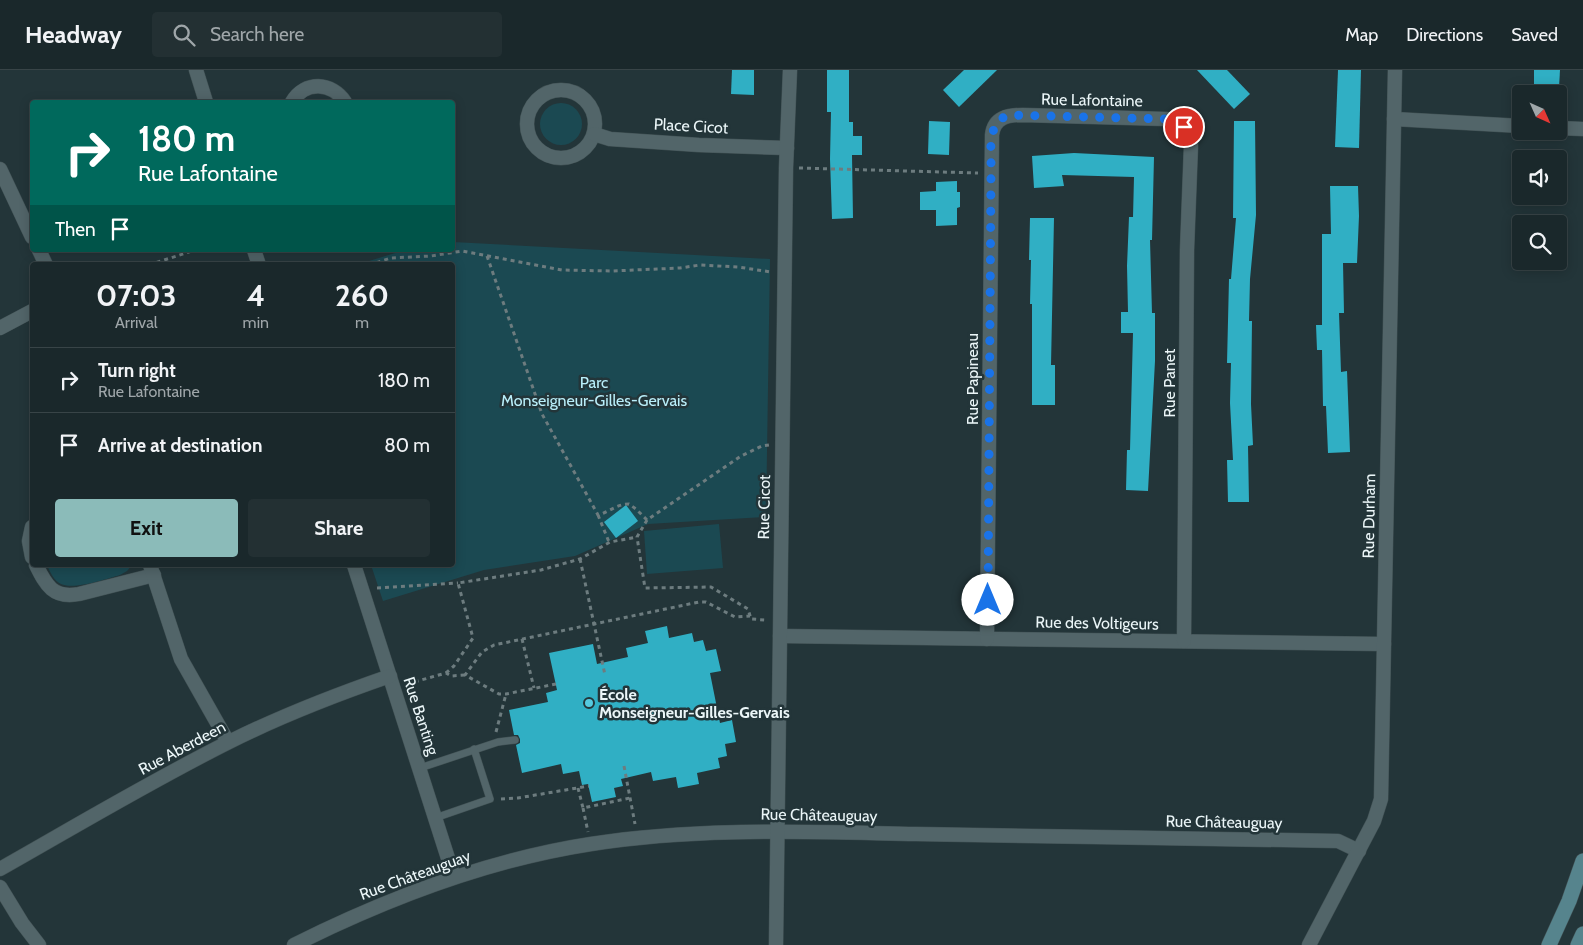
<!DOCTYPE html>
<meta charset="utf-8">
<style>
:root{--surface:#1a282b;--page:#233033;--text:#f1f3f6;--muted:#9fa6a9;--line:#384447;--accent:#8bbbb9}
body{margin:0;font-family:Cabin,sans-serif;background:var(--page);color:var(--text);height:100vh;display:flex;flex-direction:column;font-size:19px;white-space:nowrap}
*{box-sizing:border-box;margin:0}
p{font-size:16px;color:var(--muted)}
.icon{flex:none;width:28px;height:28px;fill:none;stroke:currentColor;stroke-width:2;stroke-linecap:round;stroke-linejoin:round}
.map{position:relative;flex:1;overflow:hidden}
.sheet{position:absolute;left:30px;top:192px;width:425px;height:305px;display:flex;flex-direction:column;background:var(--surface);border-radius:5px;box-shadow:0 2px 12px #0003,0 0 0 1px var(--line)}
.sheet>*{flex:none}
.hud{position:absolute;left:30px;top:30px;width:425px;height:152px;border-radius:5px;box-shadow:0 2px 12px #0003,0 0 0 1px var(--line);background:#00695c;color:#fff;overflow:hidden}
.needle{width:32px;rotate:135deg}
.buttons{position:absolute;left:1512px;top:15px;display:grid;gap:10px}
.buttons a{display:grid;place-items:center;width:55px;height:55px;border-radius:5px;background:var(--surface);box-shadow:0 2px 12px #0003,0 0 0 1px var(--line);font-size:25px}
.pin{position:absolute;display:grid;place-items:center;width:42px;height:42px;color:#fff;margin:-21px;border:2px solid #fff;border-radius:50%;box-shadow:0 1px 5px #0007}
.me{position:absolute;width:55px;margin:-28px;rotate:0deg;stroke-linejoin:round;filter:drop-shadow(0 0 4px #0008)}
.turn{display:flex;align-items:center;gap:18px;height:105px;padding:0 25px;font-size:22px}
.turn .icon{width:65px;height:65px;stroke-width:2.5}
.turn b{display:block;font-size:35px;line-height:42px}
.then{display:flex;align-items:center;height:48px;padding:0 25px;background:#0003;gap:10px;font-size:19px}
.eta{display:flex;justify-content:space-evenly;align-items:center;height:85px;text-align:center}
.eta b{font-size:30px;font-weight:700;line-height:35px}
.cta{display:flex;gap:10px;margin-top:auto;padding:10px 25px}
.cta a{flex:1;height:58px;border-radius:5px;background:var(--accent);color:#111;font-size:20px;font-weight:700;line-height:58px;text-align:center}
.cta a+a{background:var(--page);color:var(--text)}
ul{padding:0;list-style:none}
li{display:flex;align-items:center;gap:15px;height:65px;padding:0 25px;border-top:1px solid var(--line)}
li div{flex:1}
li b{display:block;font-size:19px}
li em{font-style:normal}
header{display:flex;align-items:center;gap:30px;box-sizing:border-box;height:70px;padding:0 25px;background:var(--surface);border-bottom:1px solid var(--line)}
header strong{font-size:24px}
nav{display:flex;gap:28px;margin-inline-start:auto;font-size:18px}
.search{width:350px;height:45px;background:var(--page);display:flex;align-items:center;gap:12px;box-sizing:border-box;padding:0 18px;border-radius:5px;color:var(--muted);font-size:19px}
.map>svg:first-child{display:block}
.green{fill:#1b4952}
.building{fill:#30afc4}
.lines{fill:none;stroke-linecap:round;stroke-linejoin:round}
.lane-casing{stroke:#415154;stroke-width:8}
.street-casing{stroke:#415154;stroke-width:15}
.secondary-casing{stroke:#415154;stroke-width:16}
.path{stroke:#6d7c7f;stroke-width:3;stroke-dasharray:4 4;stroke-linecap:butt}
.lane{stroke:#526569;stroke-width:7}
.street{stroke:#526569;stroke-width:14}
.secondary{stroke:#56848d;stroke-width:15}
.route{stroke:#1a73e8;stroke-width:9;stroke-dasharray:0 16.2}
.poi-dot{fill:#55cadf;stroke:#233539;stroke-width:2}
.labels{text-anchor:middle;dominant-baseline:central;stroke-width:5;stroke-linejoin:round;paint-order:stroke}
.street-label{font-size:16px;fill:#ebf6f8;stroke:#233539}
.park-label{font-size:16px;fill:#b9eef9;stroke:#233539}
.poi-label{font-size:16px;font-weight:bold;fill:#ebf6f8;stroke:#233539;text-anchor:start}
</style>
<header>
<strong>Headway</strong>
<div class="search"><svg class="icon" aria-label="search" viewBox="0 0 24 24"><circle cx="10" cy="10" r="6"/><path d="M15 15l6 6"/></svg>Search here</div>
<nav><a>Map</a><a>Directions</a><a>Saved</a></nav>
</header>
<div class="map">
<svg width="1583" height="875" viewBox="0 0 1583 875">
<rect width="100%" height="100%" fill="#233539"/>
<g class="green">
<circle cx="561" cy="54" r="21"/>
<path d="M453,172L770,189L766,447L648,454L575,486L484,500L383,531L371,495H452V195H356L405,180H452Z"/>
<path d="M719,454L723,498L647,504L644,461Z"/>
<path d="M47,495H132L127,501L120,505C106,509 74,520 61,514C54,511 50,502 47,495Z"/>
</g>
<g class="building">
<path d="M732,0H754V25L731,24Z"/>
<path d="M827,0H849V52H853V66H862V85H852L853,148L832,149L830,89L831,42H827Z"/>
<path d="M964,0H997L959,37L943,20Z"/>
<path d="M1197,0H1227L1250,24L1234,39Z"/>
<path d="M1338,0H1361L1359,78L1335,77Z"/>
<path d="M1534,0H1560L1559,18L1534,17Z"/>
<path d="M929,51L950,52L949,85L928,84Z"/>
<path d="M1234,51H1255L1256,145L1250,209L1249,251H1252L1251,334L1253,375L1248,376L1249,432H1228L1227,390H1233L1230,333L1231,293H1227L1229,209H1231L1236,148H1233Z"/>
<path d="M1074,83L1154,87L1152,170H1150L1152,243H1155V291L1148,421L1126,420L1127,380H1130L1133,263H1121V242H1128L1127,196L1129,147H1133L1134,107L1062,105L1064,116L1034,118L1032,86Z"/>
<path d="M957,111V122H960V137L957,138V155L936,156V140H920V122L936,121V112Z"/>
<path d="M1330,116H1358L1359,146L1357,193H1343L1344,243H1339L1341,302L1347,301L1350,382L1328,383L1326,336H1323L1322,280H1317L1316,255H1322V164H1331Z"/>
<path d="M1030,148H1054L1051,295H1055V335H1032V234H1030L1031,190H1029Z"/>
<path d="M626,435L638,451L616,468L604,452Z"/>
<path d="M667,556L669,568L692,563L694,572L703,570L706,581L716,579L721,601L710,603L720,653L732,650L736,672L725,674L727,686L718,688L720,698L697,703L699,714L678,718L676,707L653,711L651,702L621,709L623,716L614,718L616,727L592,732L588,714L582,715L579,701L563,704L561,694L522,703L516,675L520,673V669L518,665H514L509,640L548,632L546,623L557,620L549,583L593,574L597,594L628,587L626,578L648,573L645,561Z"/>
</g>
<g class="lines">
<g class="lane-casing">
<g id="lane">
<path d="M420,698L498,672L515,670"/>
<path d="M435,748L490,729L474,679"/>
</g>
</g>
<g class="street-casing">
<g id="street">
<path d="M196,0L206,32"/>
<circle cx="561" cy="54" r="34"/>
<path d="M292,32C305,10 332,12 345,32"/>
<path d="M1394,49L1521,56"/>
<path d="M1559,58L1583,59"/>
<path d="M594,64L610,69L699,75L787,78"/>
<path d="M0,99L32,167"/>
<path d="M39,180L46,195"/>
<path d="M254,180L259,195"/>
<path d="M0,258L32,241"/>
<path d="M32,457L29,471L32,487"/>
<path d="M36,495C46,515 53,529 79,524L154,505"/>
<path d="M150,495L181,589L228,672"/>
<path d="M354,495L454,807"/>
<path d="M780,566L1384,574"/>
<path d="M987,569L992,65C994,47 1008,45 1023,45L1166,49C1181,51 1190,60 1191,75L1187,180L1184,571"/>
<path d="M0,799C76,756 151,711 229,672C281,646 335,625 390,606"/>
<path d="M0,817L22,853L39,875"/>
<path d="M294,875C388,828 487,790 591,774C699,757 808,762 916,764C1057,766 1197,769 1338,771L1359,781"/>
<path d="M776,875L786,98L790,0"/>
<path d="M1309,875L1374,751L1381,729L1395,0"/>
</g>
</g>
<g class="secondary-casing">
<g id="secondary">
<path d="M1549,875L1569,831L1583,791"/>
<path d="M1578,875L1583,864"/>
</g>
</g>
<g class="path">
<path d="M799,98L978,103"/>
<path d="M487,186L542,344L598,445C609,442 617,434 629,434L636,439L647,450L741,386L762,376L769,375"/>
<path d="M149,195L195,180"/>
<path d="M369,195L391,188L431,186L462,181L562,200L612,201L680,198L700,195L738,197L771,202"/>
<path d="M598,445L609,472"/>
<path d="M647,450L637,467L645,518L711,517L748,539L751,549L765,550"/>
<path d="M580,489L605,605"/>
<path d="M377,518L458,513"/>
<path d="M522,569L534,618"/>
<path d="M446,603L454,596L473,568L458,513L541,500L580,489L610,472L637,467"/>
<path d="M407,614L446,603L451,606L465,605"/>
<path d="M556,614L506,624H499L465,605L482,582L494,575L699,532H706L735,547L750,546"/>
<path d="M496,662L506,624"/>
<path d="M624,696L635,754"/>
<path d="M578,718L583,738L630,728"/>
<path d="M501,729L518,728L589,716"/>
<path d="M583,738L588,762"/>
</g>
<use href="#lane" class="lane"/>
<use href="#street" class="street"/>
<use href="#secondary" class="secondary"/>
</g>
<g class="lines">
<path class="route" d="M988,530L991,103C992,83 985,53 1009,45L1166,49L1176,51L1184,57"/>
</g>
<circle class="poi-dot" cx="589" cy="633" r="5"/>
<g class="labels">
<g class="street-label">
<text transform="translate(1092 30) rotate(1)">Rue Lafontaine</text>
<text transform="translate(691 56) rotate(3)">Place Cicot</text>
<text transform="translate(972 309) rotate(-90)">Rue Papineau</text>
<text transform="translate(1169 313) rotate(-90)">Rue Panet</text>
<text transform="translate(764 437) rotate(-89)">Rue Cicot</text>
<text transform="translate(1369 446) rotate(-89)">Rue Durham</text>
<text transform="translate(1097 553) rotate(1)">Rue des Voltigeurs</text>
<text transform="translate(421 646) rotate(72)">Rue Banting</text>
<text transform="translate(182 678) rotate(-28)">Rue Aberdeen</text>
<text transform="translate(819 745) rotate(1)">Rue Châteauguay</text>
<text transform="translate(1224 752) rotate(1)">Rue Châteauguay</text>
<text transform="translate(415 805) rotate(-20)">Rue Châteauguay</text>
</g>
<g class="park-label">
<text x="594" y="312">Parc<tspan x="594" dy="18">Monseigneur-Gilles-Gervais</tspan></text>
</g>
<g class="poi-label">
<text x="599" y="624">École<tspan x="599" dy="18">Monseigneur-Gilles-Gervais</tspan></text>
</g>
</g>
</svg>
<div class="buttons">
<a><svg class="needle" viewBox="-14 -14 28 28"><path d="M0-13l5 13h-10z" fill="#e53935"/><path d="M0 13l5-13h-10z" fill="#9fa6a9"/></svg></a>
<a><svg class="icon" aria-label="sound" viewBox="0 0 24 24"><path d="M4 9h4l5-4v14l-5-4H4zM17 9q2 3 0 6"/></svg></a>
<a><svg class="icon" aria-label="search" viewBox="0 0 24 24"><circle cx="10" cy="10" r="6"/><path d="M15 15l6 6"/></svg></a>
</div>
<div class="pin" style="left:1184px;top:57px;background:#d93025"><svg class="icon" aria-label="arrive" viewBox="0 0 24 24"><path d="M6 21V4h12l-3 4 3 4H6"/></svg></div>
<svg class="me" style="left:988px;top:530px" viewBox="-20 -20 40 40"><circle r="19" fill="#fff"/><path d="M0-13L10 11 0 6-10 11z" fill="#1a73e8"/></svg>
<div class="hud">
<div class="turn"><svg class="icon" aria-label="right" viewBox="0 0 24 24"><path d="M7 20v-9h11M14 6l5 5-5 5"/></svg><div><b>180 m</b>Rue Lafontaine</div></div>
<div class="then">Then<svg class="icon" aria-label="arrive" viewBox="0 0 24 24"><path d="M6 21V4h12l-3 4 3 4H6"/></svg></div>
</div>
<section class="sheet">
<div class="eta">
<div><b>07:03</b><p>Arrival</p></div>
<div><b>4</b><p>min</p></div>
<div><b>260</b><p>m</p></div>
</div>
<ul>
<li><svg class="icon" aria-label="right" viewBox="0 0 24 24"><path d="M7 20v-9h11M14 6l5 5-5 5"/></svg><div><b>Turn right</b><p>Rue Lafontaine</p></div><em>180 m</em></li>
<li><svg class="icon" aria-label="arrive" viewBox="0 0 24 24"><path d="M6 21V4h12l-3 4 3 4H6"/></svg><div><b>Arrive at destination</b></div><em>80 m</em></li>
</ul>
<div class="cta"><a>Exit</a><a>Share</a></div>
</section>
</div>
